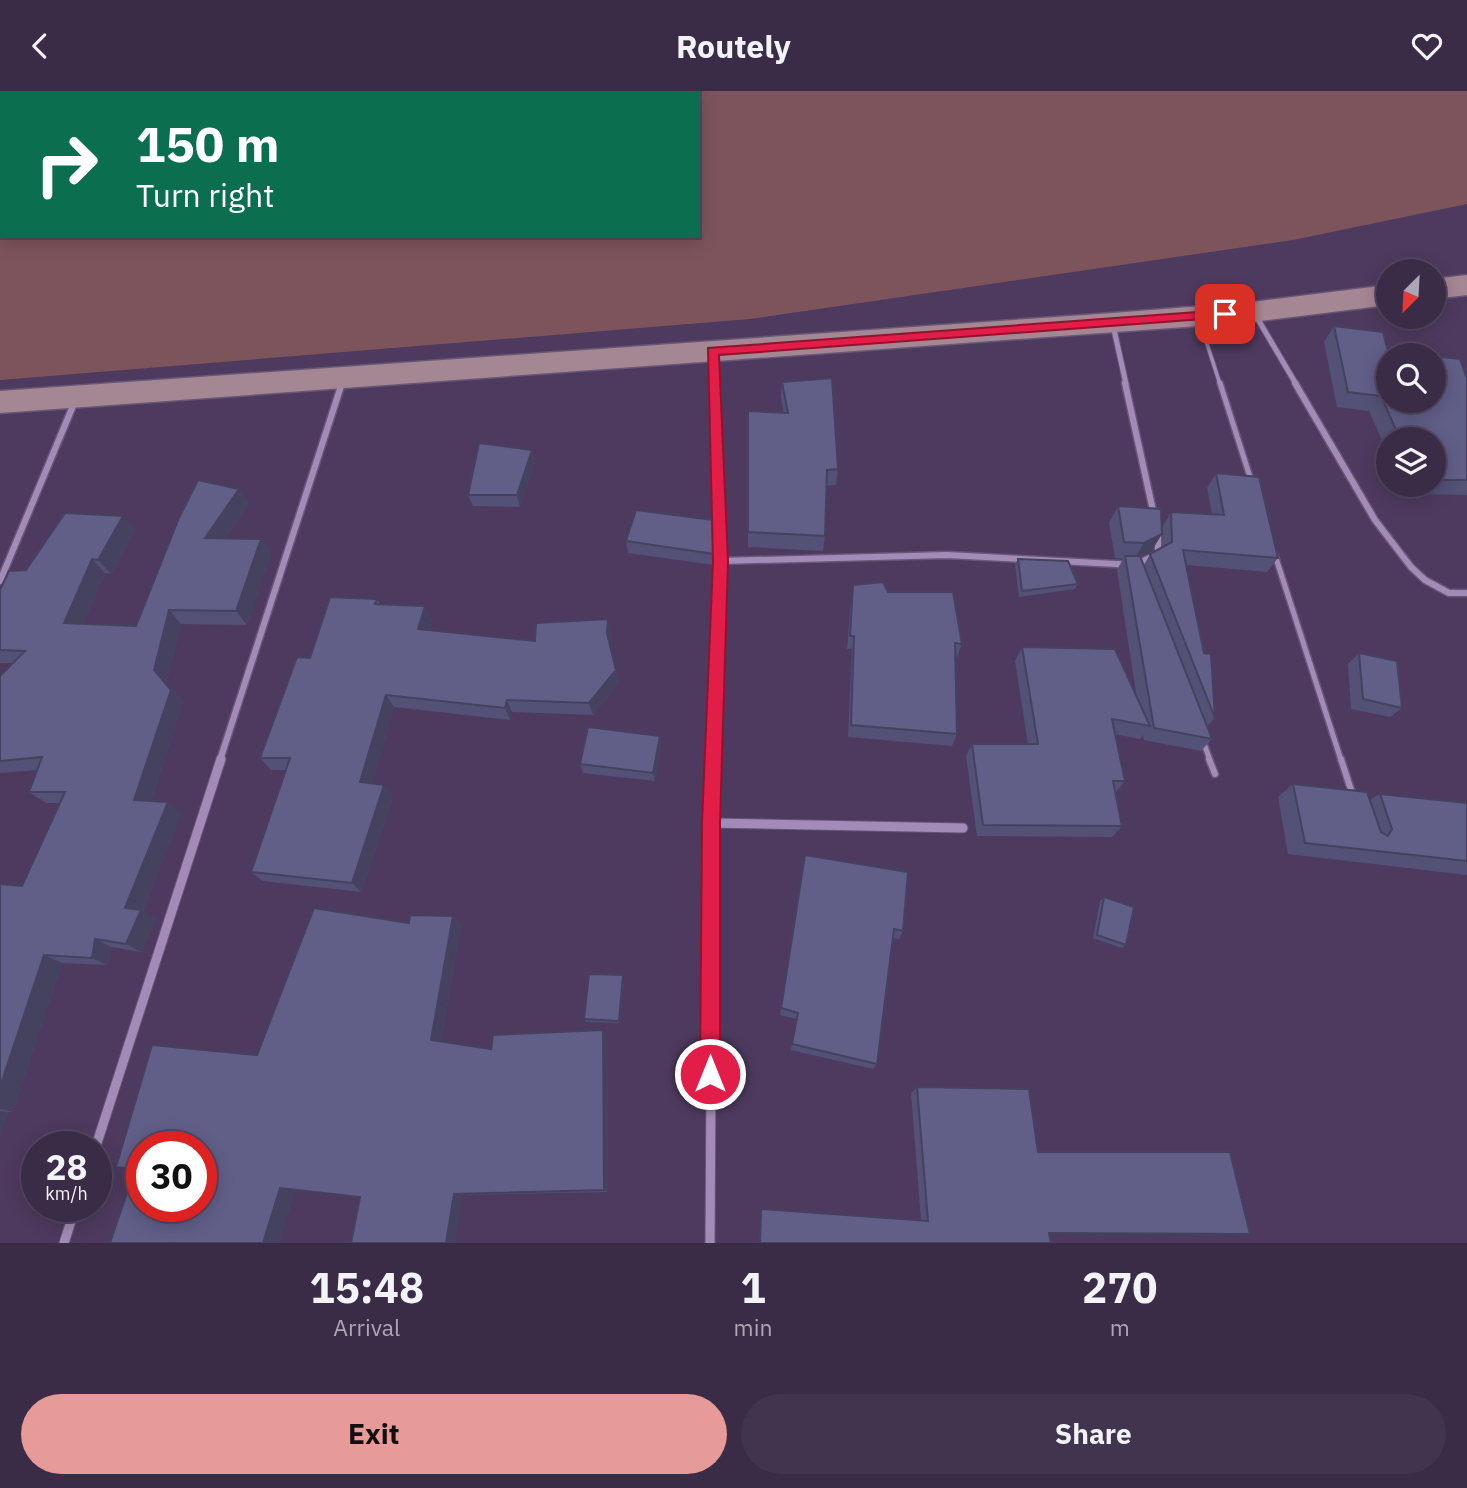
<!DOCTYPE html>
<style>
:root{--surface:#3a2c47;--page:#41344e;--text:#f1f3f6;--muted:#aba7b4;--line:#544860;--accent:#e69b98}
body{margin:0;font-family:"IBM Plex Sans",sans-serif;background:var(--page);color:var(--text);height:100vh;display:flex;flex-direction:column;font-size:26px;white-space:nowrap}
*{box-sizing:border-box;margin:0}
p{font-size:23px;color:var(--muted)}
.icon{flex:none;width:38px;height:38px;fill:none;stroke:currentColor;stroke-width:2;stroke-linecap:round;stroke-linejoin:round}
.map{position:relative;height:1152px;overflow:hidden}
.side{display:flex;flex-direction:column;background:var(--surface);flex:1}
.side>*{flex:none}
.top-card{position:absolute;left:0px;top:0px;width:700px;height:147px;box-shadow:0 4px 18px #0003,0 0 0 2px var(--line);background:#0b6e4f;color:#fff;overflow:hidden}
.needle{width:46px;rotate:204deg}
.controls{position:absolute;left:1376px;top:168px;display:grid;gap:14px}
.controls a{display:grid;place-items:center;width:70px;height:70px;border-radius:50%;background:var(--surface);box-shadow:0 4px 18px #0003,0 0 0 2px var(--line);font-size:35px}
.speed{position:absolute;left:21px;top:1040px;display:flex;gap:14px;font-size:35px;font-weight:700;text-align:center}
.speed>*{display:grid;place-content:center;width:91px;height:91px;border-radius:50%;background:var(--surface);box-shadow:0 4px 18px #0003,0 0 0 2px var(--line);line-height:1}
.speed small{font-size:18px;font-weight:400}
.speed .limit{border:10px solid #d22;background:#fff;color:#111}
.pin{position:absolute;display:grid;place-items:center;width:60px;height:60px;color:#fff;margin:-30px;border-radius:14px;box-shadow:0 4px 10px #0006}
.me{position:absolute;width:77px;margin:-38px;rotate:0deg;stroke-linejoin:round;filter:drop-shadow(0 0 5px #0008)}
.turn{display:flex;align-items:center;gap:24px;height:147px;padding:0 21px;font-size:32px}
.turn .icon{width:91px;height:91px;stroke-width:2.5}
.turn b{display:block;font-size:49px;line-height:60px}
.eta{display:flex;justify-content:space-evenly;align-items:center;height:119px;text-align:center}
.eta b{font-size:42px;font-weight:800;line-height:49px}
.action{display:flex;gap:14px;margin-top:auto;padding:14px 21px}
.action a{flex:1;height:80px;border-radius:42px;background:var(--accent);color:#111;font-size:28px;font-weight:800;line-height:80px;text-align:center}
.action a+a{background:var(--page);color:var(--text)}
header{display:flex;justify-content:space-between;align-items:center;height:91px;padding:0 21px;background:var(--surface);font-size:32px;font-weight:800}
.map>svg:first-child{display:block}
.green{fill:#7d545b;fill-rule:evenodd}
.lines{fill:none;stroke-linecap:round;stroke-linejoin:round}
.lane-far2-casing{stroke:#675776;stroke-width:5}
.lane-far1-casing{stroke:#675776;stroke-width:8}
.lane-casing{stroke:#675776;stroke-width:9}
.street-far2-casing{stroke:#675776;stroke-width:7}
.street-far1-casing{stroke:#675776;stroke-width:9}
.street-casing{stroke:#675776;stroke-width:11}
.secondary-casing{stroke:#675776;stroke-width:3}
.lane-far2{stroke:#a28cb7;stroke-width:3.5}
.lane-far1{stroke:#a28cb7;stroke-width:5}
.lane{stroke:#a28cb7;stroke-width:6}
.street-far2{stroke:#a28cb7;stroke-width:5}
.street-far1{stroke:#a28cb7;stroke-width:6}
.street{stroke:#a28cb7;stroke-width:9}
.secondary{fill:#a58693;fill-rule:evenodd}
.wall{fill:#535175}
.shaded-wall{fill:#44425f}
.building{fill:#615e88;stroke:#44425f;stroke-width:2;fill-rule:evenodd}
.route{fill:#e11d48;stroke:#92132f;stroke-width:2}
</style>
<header><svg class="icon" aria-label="back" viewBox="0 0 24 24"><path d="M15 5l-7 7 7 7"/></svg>Routely<svg class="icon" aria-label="heart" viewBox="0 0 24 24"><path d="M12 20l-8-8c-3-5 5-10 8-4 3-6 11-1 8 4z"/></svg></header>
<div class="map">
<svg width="1467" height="1152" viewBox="0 0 1467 1152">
<rect width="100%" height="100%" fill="#4e3a5f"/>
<path class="green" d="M0,0H1467V113L1293,149L750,228L0,289ZM2,2H698V145H2Z"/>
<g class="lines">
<g class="lane-far2-casing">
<path id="lane-far2" d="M1199,228L1220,293"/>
</g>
<g class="lane-far1-casing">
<g id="lane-far1">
<path d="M1220,292L1251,389"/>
<path d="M1275,464L1341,669"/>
<path d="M1203,650L1210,669"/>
</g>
</g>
<g class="lane-casing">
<g id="lane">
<path d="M1209,668L1215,683"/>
<path d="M1341,668L1353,705"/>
</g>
</g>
<g class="street-far2-casing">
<g id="street-far2">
<path d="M1256,225L1296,293"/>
<path d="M1113,234L1126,293"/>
<path d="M713,264L714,293"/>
<path d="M342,293L343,290"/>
</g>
</g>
<g class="street-far1-casing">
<g id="street-far1">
<path d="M1125,292L1154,424"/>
<path d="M1295,292L1375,429L1411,476L1425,489L1449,502H1467"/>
<path d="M720,470L947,464L1135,474L1158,463V442"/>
<path d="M0,490L75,310"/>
<path d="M220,669L342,292"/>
<path d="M713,669L720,470L714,292"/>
</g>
</g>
<g class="street-casing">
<g id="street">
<path d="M711,732L963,737"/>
<path d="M96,1055L221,668"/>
<path d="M64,1152L76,1115"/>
<path d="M710,1152L713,668"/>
</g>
</g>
<g class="secondary-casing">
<g id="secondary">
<path d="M1467,184V204L1433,208V188Z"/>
<path d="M1388,194V214L1253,231L0,322V300L1113,222L1253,211Z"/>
</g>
</g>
<use href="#lane-far2" class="lane-far2"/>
<use href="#lane-far1" class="lane-far1"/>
<use href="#lane" class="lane"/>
<use href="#street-far2" class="street-far2"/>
<use href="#street-far1" class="street-far1"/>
<use href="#street" class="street"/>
<use href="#secondary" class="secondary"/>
</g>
<g class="wall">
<path d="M1334,235L1388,260L1467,285V404L1405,403L1401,394H1433V348H1388V363L1369,320L1337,316L1324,251Z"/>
<path d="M782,291L838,378L836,394L827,395L825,445L823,460L748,456V320L784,322L781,307Z"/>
<path d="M535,371L520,416L473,415L468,404Z"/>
<path d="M1216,382L1278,467L1267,481L1186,474L1215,627L1207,635L1212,648L1201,660L1144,649L1143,644L1140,648L1115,643L1125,690L1115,702L1122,735L1112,746L977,745L966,665L972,653H1028L1015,570L1022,556L1137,608L1117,479L1123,468L1115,467L1109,432L1118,415L1162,443L1152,459L1140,465L1144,474L1150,463L1163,456V435L1171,421L1212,423L1207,397Z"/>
<path d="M239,398L249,412L225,447L261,448L271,462L247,534L181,533L166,592L183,611L151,710L181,722L143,820L156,828L141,861L111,856L108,874L62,872L13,1021H8L0,1044V793L22,795L60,712H46L29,701L38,679L0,682V585L12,572H0V499L26,479L123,425L135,439L111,483L105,482L83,533L136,535Z"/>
<path d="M713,429L714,474L628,462L626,450Z"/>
<path d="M1018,468L1078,493L1075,498L1019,506L1015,473Z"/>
<path d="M853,494L888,501L962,553L957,566H956L957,643L952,655L848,646L852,558H847L851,508Z"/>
<path d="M377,508L380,513L432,528L429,539L535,550L611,541L610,554L619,591L593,624L512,621L510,629L394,616L372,692L393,705L361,801L263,790L251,781L286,679H271L260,667L310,567Z"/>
<path d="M1359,562L1402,617L1390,626L1351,618L1348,573Z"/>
<path d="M660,645L661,654L655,690L583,682L580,673Z"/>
<path d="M1293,693L1370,709L1380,703L1467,712V784L1288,763L1278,706Z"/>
<path d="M805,764L903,840L899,848L893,847L877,973L873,978L791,959L796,928L780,924Z"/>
<path d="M1104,806L1126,854L1122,857L1093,847L1100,810Z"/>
<path d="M453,825L461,835L441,951L491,958L603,939L607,945L608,1101L360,1106L295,1099L279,1152H110L257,964L409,832Z"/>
<path d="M623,884L624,887L620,932L586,931L584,928Z"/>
<path d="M917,996L1049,1143L1051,1152H759L761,1118L921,1129L911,1002Z"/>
</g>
<g class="shaded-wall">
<path d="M532,359L535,371L520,416L517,404Z"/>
<path d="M239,398L249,412L215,461L205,447Z"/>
<path d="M123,425L135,439L111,483L98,469Z"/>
<path d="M1162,443L1152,459L1134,468L1144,452Z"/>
<path d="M261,448L271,462L247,534L236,520Z"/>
<path d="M92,468L105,482L78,545L64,532Z"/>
<path d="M425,515L432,528L425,551L418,538Z"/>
<path d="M169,519L181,533L166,592L183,611L148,719L134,709L154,579Z"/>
<path d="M608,528L611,541L610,555L607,542Z"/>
<path d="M616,579L619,591L593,624L589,612Z"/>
<path d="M386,604L394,616L369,702L360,691Z"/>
<path d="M507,609L512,621L510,629L505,617Z"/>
<path d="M660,645L661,654L655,690L653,682Z"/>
<path d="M384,694L393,705L361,801L352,792Z"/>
<path d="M168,711L181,722L143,820L156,828L141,861L126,853L125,817Z"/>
<path d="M453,825L461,835L440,956L431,949Z"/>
<path d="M95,848L111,856L108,874L92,867Z"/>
<path d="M44,864L62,872L13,1021L0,1018V996Z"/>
<path d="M623,884L624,887L620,932L619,930Z"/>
<path d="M603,939L607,945L608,1101L604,1099Z"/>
<path d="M0,1020L8,1021L0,1044Z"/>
<path d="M280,1097L295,1099L279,1152H263Z"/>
<path d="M454,1103L463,1105L455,1152H446Z"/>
</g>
<g class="building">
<path d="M1334,235L1383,241L1388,260L1427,264H1388V310H1433V265L1460,268L1466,285H1467V389H1433V348H1400L1381,305L1348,301Z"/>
<path d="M832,287L838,378L827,379L825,445L748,441V320L788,322L782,291Z"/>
<path d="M479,352L532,359L517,404H468Z"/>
<path d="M1216,382L1259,386L1278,467L1183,459L1204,562L1211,563L1215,627L1150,463L1172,451L1171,421L1224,424Z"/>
<path d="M198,389L239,398L205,447L261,448L236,520L169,519L154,579L171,599L134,709L168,711L125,817L141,819L126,853L95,848L92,867L44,864L0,996V793L22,795L65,701H29L42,666L0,670V585L25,560L0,559V499L9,480L26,479L65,422L123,425L98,469L92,468L64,532L136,535L179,427Z"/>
<path d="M1118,415L1161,418L1162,443L1144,452L1124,451Z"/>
<path d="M636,419L713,429L714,463L626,450Z"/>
<path d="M1125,465H1140L1212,648L1154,637Z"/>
<path d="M1018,468L1068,470L1078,493L1022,500Z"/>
<path d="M883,491L888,501H953L962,553L955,552L957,643L851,634L854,545H850L853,494Z"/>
<path d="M330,506L377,508L375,513L425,515L418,538L535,550L536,532L608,528L607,542L616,579L589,612L507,609L505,617L386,604L360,691L384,694L352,792L251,781L290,667H260L297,566L310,567Z"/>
<path d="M1022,556L1115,558L1150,635L1112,628L1125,690H1113L1122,735L983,734L972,653H1038Z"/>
<path d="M1359,562L1397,570L1402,617L1363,608Z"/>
<path d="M588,636L660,645L653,682L580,673Z"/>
<path d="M1293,693L1367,701L1381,741L1388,745L1392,738L1380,703L1467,712V770L1305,752Z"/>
<path d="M805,764L908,781L903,840L894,838L877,973L792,953L798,922L781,917Z"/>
<path d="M1104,806L1134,816L1126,854L1097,844Z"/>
<path d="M314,817L409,832L410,824L453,825L431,949L491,958L493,944L603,939L604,1099L454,1103L446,1152H351L360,1106L280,1097L263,1152H110L135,1078L116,1076L152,954L257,964ZM142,1055H201V1115H142Z"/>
<path d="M589,883L623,884L619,930L584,928Z"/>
<path d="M917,996L1029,998L1038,1061H1230L1250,1143L1049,1142L1051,1152H760L761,1118L928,1130Z"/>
</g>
<path class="route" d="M1225,219L1230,220V226L719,264L728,470L720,732V983L717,990L710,993L703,990L700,983L702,732L713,470L708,257Z"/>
</svg>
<div class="controls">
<a><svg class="needle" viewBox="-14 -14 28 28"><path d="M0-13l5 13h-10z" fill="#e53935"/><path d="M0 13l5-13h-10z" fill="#aba7b4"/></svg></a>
<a><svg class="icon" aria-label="search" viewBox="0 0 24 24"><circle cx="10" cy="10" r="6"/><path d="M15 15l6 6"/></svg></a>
<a><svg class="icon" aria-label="layers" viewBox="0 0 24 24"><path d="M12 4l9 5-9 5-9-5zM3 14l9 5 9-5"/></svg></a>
</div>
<div class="speed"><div>28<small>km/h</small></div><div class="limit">30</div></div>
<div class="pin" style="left:1225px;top:223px;background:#d93025"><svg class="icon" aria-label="arrive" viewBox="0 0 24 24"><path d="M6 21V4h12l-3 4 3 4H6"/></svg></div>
<svg class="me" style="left:710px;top:983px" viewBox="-20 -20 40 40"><circle r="17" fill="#e11d48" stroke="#fff" stroke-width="3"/><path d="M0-11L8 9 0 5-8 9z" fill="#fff"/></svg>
<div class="top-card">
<div class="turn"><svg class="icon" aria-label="right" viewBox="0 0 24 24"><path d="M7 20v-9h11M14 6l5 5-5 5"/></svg><div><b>150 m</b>Turn right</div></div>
</div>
</div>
<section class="side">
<div class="eta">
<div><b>15:48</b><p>Arrival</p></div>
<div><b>1</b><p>min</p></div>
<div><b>270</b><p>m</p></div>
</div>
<div class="action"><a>Exit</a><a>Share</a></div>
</section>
